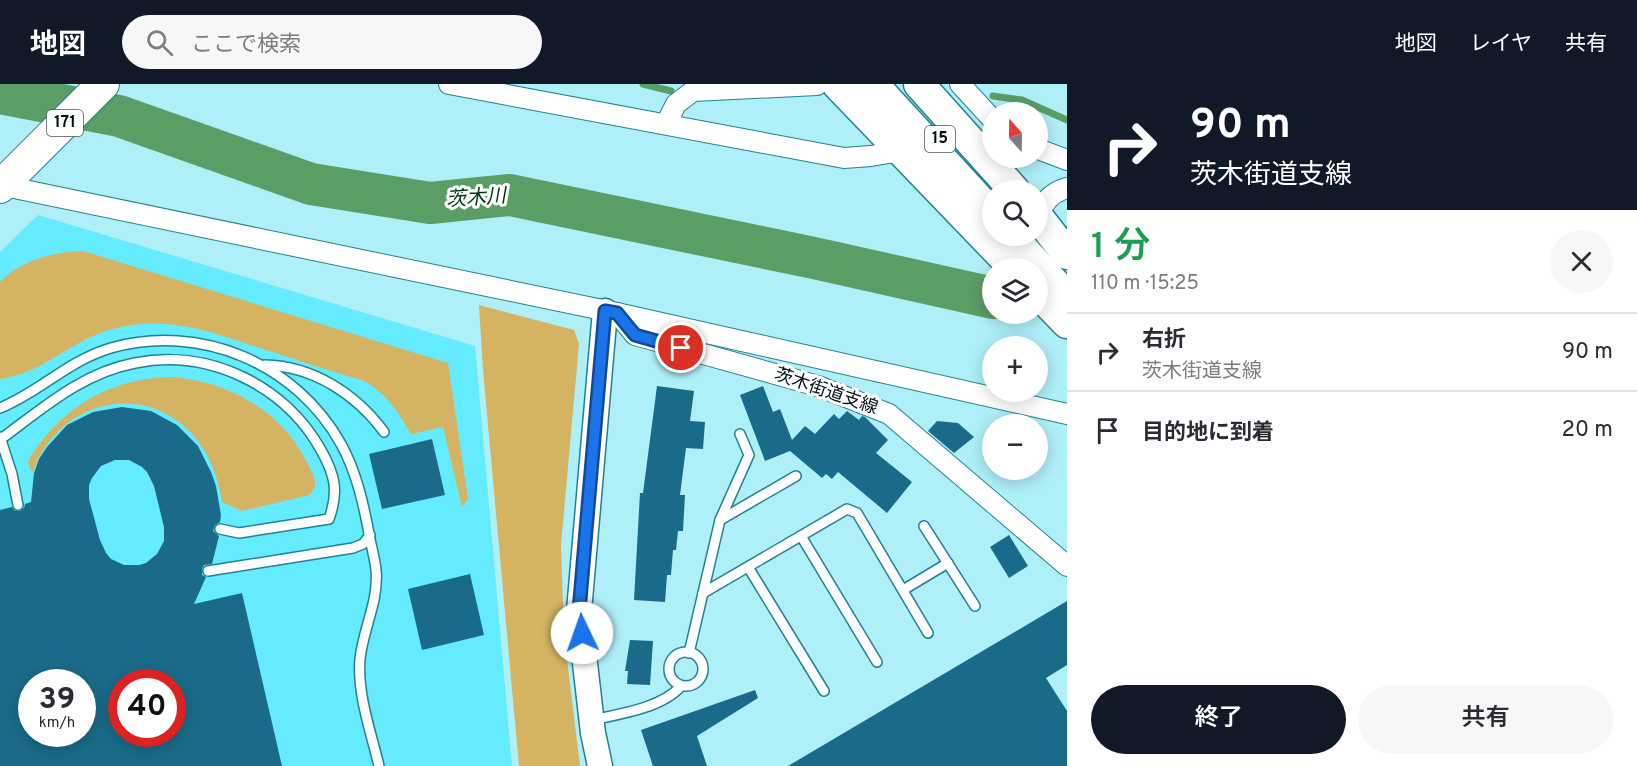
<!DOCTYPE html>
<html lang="ja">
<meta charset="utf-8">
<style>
:root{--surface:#fff;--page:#f7f7f7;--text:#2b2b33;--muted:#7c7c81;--line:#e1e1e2;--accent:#111827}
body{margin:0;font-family:Overpass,"Noto Sans JP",sans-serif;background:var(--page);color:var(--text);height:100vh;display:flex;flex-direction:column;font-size:22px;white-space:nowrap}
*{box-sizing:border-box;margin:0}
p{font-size:20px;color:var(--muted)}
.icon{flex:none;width:33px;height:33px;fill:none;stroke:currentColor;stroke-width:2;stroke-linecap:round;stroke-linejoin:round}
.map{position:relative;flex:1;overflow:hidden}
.sheet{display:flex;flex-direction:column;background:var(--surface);width:570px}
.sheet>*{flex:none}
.guide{background:#111827;color:#fff;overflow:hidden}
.needle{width:39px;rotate:340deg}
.tools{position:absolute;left:982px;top:18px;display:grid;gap:12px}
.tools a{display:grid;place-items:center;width:66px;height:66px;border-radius:50%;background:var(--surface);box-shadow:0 3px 15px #0003;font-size:30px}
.speed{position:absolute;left:18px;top:585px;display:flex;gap:12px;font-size:30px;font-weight:700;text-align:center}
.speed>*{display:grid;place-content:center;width:78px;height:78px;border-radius:50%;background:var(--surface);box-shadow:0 3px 15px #0003;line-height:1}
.speed small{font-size:15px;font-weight:400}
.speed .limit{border:9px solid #d22;background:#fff;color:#111}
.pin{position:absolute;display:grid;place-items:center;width:51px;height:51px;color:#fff;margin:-26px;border:3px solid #fff;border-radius:50%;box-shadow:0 2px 6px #0007}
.me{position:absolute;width:66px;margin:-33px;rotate:357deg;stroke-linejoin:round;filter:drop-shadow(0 0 4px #0008)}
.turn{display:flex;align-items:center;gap:21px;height:126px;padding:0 24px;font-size:27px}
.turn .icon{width:78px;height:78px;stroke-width:2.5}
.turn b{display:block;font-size:42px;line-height:51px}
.round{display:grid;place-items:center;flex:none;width:63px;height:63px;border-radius:32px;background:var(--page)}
.summary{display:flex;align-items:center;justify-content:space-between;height:102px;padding:0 24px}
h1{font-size:36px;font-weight:600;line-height:45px;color:#1e9e55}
.action{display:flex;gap:12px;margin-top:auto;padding:12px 24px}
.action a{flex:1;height:69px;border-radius:36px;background:var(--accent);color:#fff;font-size:24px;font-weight:600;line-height:69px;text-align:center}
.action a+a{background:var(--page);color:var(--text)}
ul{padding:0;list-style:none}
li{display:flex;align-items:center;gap:18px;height:78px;padding:0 24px;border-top:2px solid var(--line)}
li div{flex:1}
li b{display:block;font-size:22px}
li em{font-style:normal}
header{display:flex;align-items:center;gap:36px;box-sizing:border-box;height:84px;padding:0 30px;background:var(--accent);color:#fff}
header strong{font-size:28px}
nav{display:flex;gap:33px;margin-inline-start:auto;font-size:21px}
.search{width:420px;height:54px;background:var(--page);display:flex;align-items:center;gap:15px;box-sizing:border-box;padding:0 21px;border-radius:33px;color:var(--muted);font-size:22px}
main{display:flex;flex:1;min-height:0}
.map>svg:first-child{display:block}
.built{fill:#64ebfe;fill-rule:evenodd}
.green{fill:#d4b363}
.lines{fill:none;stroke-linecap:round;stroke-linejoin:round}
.stream{stroke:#5b9e65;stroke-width:7}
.river{stroke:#5b9e65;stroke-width:42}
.building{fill:#1a6b89;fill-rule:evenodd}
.service-casing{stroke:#218390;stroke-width:12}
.minor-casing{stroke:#218390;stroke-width:22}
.tertiary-casing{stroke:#218390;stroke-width:27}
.primary-casing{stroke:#218390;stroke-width:33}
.trunk-casing{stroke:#218390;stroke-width:34}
.service{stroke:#fff;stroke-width:9}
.minor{stroke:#fff;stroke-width:20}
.tertiary{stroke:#fff;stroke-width:24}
.primary{stroke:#fff;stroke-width:30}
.trunk{stroke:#fff;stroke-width:32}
.route-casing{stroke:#114b97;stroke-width:15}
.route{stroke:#1a73e8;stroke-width:10}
.labels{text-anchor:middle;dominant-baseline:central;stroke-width:6;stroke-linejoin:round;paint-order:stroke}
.shield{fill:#fff;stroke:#4c585a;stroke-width:1.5}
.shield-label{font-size:16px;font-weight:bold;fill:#001013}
.street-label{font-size:18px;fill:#001013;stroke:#fff}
.water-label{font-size:20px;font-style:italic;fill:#00350f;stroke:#fff}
</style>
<header>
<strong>地図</strong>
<div class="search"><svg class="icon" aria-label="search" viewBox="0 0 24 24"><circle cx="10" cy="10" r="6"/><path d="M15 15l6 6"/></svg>ここで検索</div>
<nav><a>地図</a><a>レイヤ</a><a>共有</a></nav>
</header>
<main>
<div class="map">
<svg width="1067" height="682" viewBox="0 0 1067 682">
<rect width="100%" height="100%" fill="#aeeff8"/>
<path class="built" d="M38,131L475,262L512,682H0V168ZM32,598H82V650H32ZM122,598H172V650H122Z"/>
<g class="green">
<path d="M83,167L448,279L468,415L462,423L443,343L411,350C398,328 387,310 364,297C330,287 297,276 263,265C213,249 170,231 116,244C71,255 45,289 0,295V198C21,176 53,168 83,167Z"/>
<path d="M479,221L574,246L579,260L561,461L564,551L580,682H519L483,286Z"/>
<path d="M174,293C232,299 283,328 309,382C314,392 320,402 309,411L242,427L222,418C218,388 204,357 179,338C125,298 53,327 33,388L30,385L28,377C60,323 112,293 174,293Z"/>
</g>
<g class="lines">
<g class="stream">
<path d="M643,0L671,7"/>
<path d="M993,12L1022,16L1067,36"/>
</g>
<path class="river" d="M0,9L119,32L311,100L430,119L510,111L814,174L993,214"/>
</g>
<g class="building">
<path d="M657,302L694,307L690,337L705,338L703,365L686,364L680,411H685L683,447H678L676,466H673L671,491H667L665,518L634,516L640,409H643Z"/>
<path d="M763,302L773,328L780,325L792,356L805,342L815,350L834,330L839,335L847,327L859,336L862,332L865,333L888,356L876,369L912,398L887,429L838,388L832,395L826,390L822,394L790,367L765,377L740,311Z"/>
<path d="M122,323L151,327L177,341L198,362L211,388L216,402L221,431L220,438L215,441L213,447L219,452L212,480L204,481L202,485V491L206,493L194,520L242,509L282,682H0V426L12,423L15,427H20L24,424L25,420L31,418L34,389L39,375L47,363L67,341L93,328ZM115,376H129L142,383L147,388L154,402L164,443V457L157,470L146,479L139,481H124L111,475L106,469L100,456L89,415V401L92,394L101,382ZM32,598H82V650H32ZM122,598H172V650H122Z"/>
<path d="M937,337L958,339L974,353L954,369L928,347Z"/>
<path d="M432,355L445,411L382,425L369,370Z"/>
<path d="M1009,451L1028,482L1009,494L990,463Z"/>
<path d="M470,490L484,551L422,566L408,505Z"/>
<path d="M1067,517V581L1046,594L1067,627V682H788Z"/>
<path d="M630,556L653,557L650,601L627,600L628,587H625Z"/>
<path d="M755,606L758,614L697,652L707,682H653L641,646Z"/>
</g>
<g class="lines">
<g class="service-casing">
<g id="service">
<path d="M265,281C313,282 356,310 384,348"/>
<path d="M0,324C40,308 67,277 111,264C200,239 296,279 341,360C357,389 364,422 370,455C372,465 375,476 376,486C379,517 363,545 360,575C357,610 371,648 379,682"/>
<path d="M0,353L12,390L18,421"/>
<path d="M1,355C43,324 82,289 135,279C208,264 285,301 321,366C335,391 339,407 329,435L239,449L220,445"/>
<path d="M720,436L796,392"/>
<path d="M924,442L975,522"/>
<path d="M801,452L877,578"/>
<path d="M748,483L824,607"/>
<path d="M208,487L353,464L363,460L370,451"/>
<path d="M903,506L948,479"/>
<path d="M703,509L847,425L857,429L928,549"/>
<circle cx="686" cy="585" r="17"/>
<path d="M689,569L720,436L749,371L740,350"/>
<path d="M592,636C620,630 662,624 681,602"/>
</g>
</g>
<g class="minor-casing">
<g id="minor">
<path d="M449,0L844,74L871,72L901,67"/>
<path d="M960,0L993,36"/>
<path d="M666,40L676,20L693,7L817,1"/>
<path d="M1038,65L1067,76"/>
<path d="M0,101L617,229L1067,330"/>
<path d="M1038,132C1043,118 1052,108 1067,104"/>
<path d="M617,229L635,251L818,302L889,330L1067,482"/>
</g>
</g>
<g class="tertiary-casing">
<path id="tertiary" d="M600,682L593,649L579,527L605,227"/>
</g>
<g class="primary-casing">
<g id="primary">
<path d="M837,0L1014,184"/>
<path d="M873,0L993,131"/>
<path d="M919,0L1014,106"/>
<path d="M1038,133L1067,170"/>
<path d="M1011,152L1067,213"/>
<path d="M1038,209L1067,239"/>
</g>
</g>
<g class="trunk-casing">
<path id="trunk" d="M0,103L103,0"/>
</g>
<use href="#service" class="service"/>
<use href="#minor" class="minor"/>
<use href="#tertiary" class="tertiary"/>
<use href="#primary" class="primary"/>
<use href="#trunk" class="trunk"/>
</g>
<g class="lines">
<g class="route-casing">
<path id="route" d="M582,549L579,527L605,227L617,229L635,251L681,264"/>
</g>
<use href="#route" class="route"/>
</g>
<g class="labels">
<g class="shield">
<rect x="47" y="26" width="36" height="26" rx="4.5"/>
<rect x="925" y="42" width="30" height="26" rx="4.5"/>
</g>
<g class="shield-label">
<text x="65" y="39">171</text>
<text x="940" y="55">15</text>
</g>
<g class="street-label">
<text transform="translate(826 308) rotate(19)">茨木街道支線</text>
</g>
<g class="water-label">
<text transform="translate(476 115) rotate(-4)">茨木川</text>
</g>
</g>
</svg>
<div class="tools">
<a><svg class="needle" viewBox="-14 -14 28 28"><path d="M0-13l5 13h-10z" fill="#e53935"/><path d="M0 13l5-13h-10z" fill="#7c7c81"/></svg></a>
<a><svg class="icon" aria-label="search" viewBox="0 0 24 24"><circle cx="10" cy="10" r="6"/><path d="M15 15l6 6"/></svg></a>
<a><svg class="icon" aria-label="layers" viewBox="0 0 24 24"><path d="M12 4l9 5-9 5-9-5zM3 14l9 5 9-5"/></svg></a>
<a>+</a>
<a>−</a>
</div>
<div class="speed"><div>39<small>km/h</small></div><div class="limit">40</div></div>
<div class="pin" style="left:681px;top:264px;background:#d93025"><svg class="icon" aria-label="arrive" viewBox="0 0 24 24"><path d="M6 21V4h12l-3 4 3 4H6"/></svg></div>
<svg class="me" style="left:582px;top:549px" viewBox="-20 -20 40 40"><circle r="19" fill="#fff"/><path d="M0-13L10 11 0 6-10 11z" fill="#1a73e8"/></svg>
</div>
<section class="sheet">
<div class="guide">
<div class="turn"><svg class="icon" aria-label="right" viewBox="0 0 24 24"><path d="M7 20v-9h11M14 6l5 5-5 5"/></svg><div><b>90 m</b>茨木街道支線</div></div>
</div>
<div class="summary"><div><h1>1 分</h1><p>110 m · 15:25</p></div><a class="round"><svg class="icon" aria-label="close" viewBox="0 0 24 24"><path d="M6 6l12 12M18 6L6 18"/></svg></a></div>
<ul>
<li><svg class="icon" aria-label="right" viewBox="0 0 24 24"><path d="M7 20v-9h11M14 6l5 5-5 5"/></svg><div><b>右折</b><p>茨木街道支線</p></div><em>90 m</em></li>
<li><svg class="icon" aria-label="arrive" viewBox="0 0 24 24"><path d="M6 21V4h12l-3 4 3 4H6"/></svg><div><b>目的地に到着</b></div><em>20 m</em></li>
</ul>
<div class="action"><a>終了</a><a>共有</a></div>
</section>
</main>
